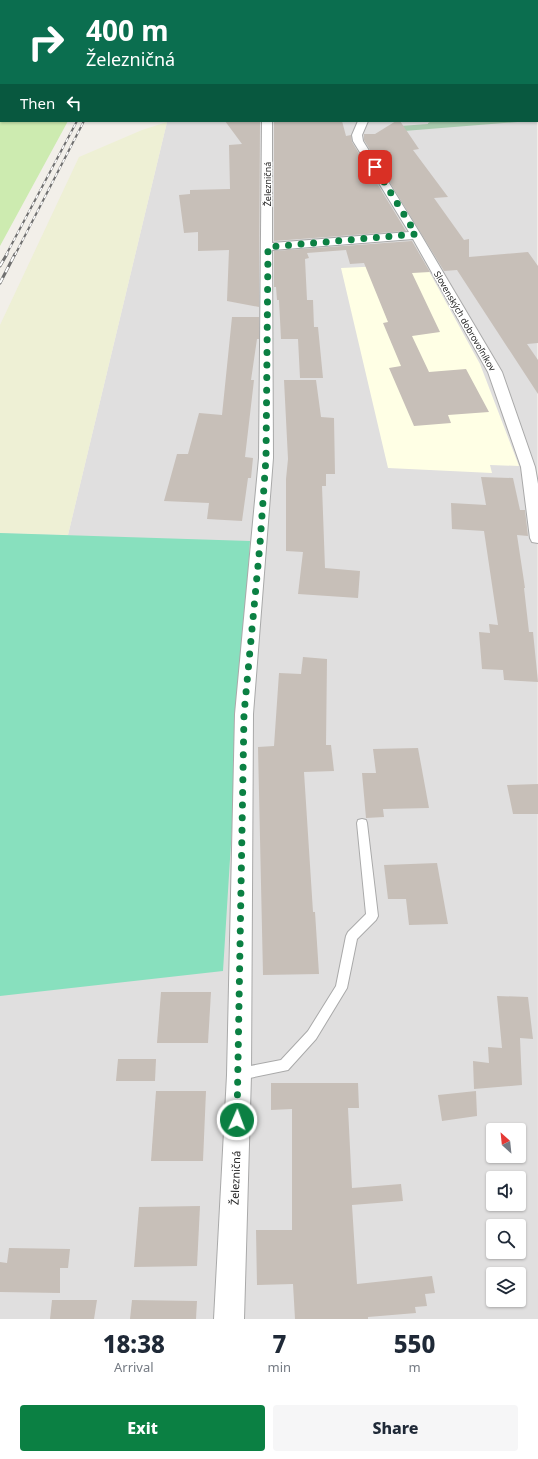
<!DOCTYPE html>
<meta charset="utf-8">
<style>
:root{--surface:#fff;--page:#f6f6f7;--text:#1f2937;--muted:#747a83;--accent:#0b8043}
body{margin:0;font-family:"Noto Sans",sans-serif;background:var(--page);color:var(--text);height:100vh;display:flex;flex-direction:column;font-size:15px;white-space:nowrap}
*{box-sizing:border-box;margin:0}
p{font-size:13px;color:var(--muted)}
.icon{flex:none;width:22px;height:22px;fill:none;stroke:currentColor;stroke-width:2;stroke-linecap:round;stroke-linejoin:round}
.map{position:relative;height:1319px;overflow:hidden}
.panel{display:flex;flex-direction:column;background:var(--surface);flex:1}
.panel>*{flex:none}
.hud{position:absolute;left:0px;top:0px;width:538px;height:122px;box-shadow:0 1px 3px #0004;background:#0b6e4f;color:#fff;overflow:hidden}
.needle{width:26px;rotate:333deg}
.buttons{position:absolute;left:486px;top:1123px;display:grid;gap:8px}
.buttons a{display:grid;place-items:center;width:40px;height:40px;border-radius:4px;background:var(--surface);box-shadow:0 1px 3px #0004;font-size:20px}
.pin{position:absolute;display:grid;place-items:center;width:34px;height:34px;color:#fff;margin:-17px;border-radius:8px;box-shadow:0 2px 6px #0006}
.me{position:absolute;width:44px;margin:-22px;rotate:2deg;stroke-linejoin:round;filter:drop-shadow(0 0 3px #0008)}
.turn{display:flex;align-items:center;gap:14px;height:84px;padding:0 20px;font-size:18px}
.turn .icon{width:52px;height:52px;stroke-width:2.5}
.turn b{display:block;font-size:28px;line-height:34px}
.then{display:flex;align-items:center;height:38px;padding:0 20px;background:#0003;gap:8px;font-size:15px}
.eta{display:flex;justify-content:space-evenly;align-items:center;height:68px;text-align:center}
.eta b{font-size:24px;font-weight:800;line-height:28px}
.action{display:flex;gap:8px;margin-top:auto;padding:8px 20px}
.action a{flex:1;height:46px;border-radius:4px;background:var(--accent);color:#fff;font-size:16px;font-weight:800;line-height:46px;text-align:center}
.action a+a{background:var(--page);color:var(--text)}
.map>svg:first-child{display:block}
.residential{fill:#e0dfdf;fill-rule:evenodd}
.industrial{fill:#ebdbe8}
.education{fill:#ffffe5}
.farmland{fill:#eef0d5}
.grass{fill:#cdebb0}
.cemetery{fill:#aacbaf}
.pitch{fill:#88e0be}
.lines{fill:none;stroke-linecap:round;stroke-linejoin:round}
.stream{stroke:#aad3df;stroke-width:3}
.building{fill:#c7bfb8}
.lane-casing{stroke:#a9a9a9;stroke-width:2}
.street-casing{stroke:#a9a9a9;stroke-width:2}
.primary-casing{stroke:#a06b00;stroke-width:2}
.highway-casing{stroke:#dc2a67;stroke-width:2}
.lane{fill:#fff;fill-rule:evenodd}
.street{fill:#fff;fill-rule:evenodd}
.primary{fill:#fcd6a4;fill-rule:evenodd}
.highway{fill:#e892a2;fill-rule:evenodd}
.rail-far1-casing{stroke:#707070;stroke-width:2}
.rail-casing{stroke:#707070;stroke-width:3}
.rail-far1{stroke:#fff;stroke-width:1.5;stroke-dasharray:4;stroke-linecap:butt}
.rail{stroke:#fff;stroke-width:2;stroke-dasharray:6;stroke-linecap:butt}
.highway-bridge-casing{stroke:#dc2a67;stroke-width:10;stroke-linecap:butt}
.highway-bridge{stroke:#e892a2;stroke-width:10}
.route{stroke:#0b8043;stroke-width:7;stroke-dasharray:0 12.6}
.labels{text-anchor:middle;dominant-baseline:central;stroke-width:3;stroke-linejoin:round;paint-order:stroke}
.far-street-label{font-size:9px;fill:#222;stroke:#fff}
.street-label{font-size:11px;fill:#222;stroke:#fff}
</style>
<div class="map">
<svg width="538" height="1319" viewBox="0 0 538 1319">
<rect width="100%" height="100%" fill="#f2efe9"/>
<path class="residential" d="M537,92L538,1319H0V533L68,535L167,122L537,121ZM493,1130H519V1156H493ZM493,1178H519V1204H493ZM493,1226H519V1252H493ZM493,1274H519V1300H493Z"/>
<path class="industrial" d="M344,0H513L345,1Z"/>
<path class="education" d="M425,264L480,364L519,466L490,465L492,473L388,468L341,268Z"/>
<path class="farmland" d="M167,122L68,535L0,533V325L79,157L142,130Z"/>
<path class="grass" d="M0,119L1,121H68L0,246Z"/>
<path class="cemetery" d="M432,121H530L404,131L400,126L428,124V123Z"/>
<path class="pitch" d="M0,533L250,541L223,971L0,996Z"/>
<g class="lines">
<path class="stream" d="M517,1L521,0"/>
</g>
<g class="building">
<path d="M225,121H260L259,307L227,301L229,250L198,251V232L184,233L179,195L190,194V190L230,189L229,145L242,144Z"/>
<path d="M274,121H342L346,136L351,135L352,142L406,231L274,241Z"/>
<path d="M396,121H400L419,149L413,150L448,197L434,198L464,240L469,239V257L528,252L538,266V343L527,344L538,360V394L457,270L444,271L364,140V134H375Z"/>
<path d="M412,241L430,272L412,273L440,332L412,336L429,372L466,369L489,412L448,415L451,423L414,426L389,368L401,366L383,323L388,322L364,263L350,264L346,250L307,253L309,258L305,259L307,300H313L314,327H318L323,378H300L298,339H281L279,300H277L276,287H274V251Z"/>
<path d="M232,317H259V339H257L251,380H254L245,457L253,458L251,478H248L242,521L207,519L209,503L164,501L177,454H188L199,413L222,415Z"/>
<path d="M284,380H316L321,417L334,418L335,474H326V486H322L325,568L360,571L358,598L298,594L303,552L286,551V479L288,459Z"/>
<path d="M481,477L513,478L520,510H525L528,536L517,535L525,588H524L529,632H533L538,682L504,680L503,670L482,669L479,632L490,633L489,624L498,625L484,531L452,529L451,503L486,505Z"/>
<path d="M303,657L327,659L326,745H331L334,771L304,772L313,912H315L319,974L263,975L258,747L274,746L279,673L301,674Z"/>
<path d="M418,748L429,808L383,809L384,817L366,818L362,773H376L373,749Z"/>
<path d="M538,784V814H513L507,785Z"/>
<path d="M437,863L448,924L409,925L406,899H388L384,865Z"/>
<path d="M161,992H211L208,1043H157Z"/>
<path d="M497,996L528,997L533,1039L520,1038L522,1085L474,1089L473,1061L489,1063L488,1047L502,1048Z"/>
<path d="M118,1059H156L155,1081H116Z"/>
<path d="M271,1083H358L359,1108H348L352,1188L401,1184L403,1201L352,1205L357,1284L432,1276L435,1293L425,1294L427,1306L415,1307L416,1313L368,1317V1319H295L293,1284L257,1285L256,1230H292V1109L271,1110Z"/>
<path d="M156,1091H206L203,1161H151Z"/>
<path d="M476,1091L477,1116L442,1121L438,1095Z"/>
<path d="M200,1206L197,1266L134,1267L139,1207Z"/>
<path d="M9,1248L70,1249L68,1268H60V1293L0,1292V1262L7,1263Z"/>
<path d="M52,1300H97L94,1319H50Z"/>
<path d="M132,1300L197,1301L196,1319H130Z"/>
</g>
<g class="lines">
<g class="lane-casing">
<g id="lane">
<path d="M332,0H337L338,1H333Z"/>
<rect x="537" y="114" width="1" height="2"/>
<path d="M362,819L366,820L367,823L378,916L376,920L357,939L347,988L316,1039L288,1070L240,1080L236,1078L234,1074L236,1070L240,1068L281,1060L308,1031L336,986L346,936L348,932L366,914L357,823L358,820Z"/>
</g>
</g>
<g class="street-casing">
<g id="street">
<path d="M530,0H538V2L529,1Z"/>
<path d="M537,104L538,105V111L537,110Z"/>
<path d="M262,121H272V243L409,232L353,141L352,135L358,121H368L362,135L363,141L421,235L502,372L535,467L538,484V543L532,542L530,538L521,467L488,372L413,239L272,250L273,458L253,714L251,1075L244,1319H214L227,1075L235,714L259,458Z"/>
</g>
</g>
<g class="primary-casing">
<g id="primary">
<path d="M76,0H86L76,1Z"/>
<path d="M0,43H1L0,50Z"/>
</g>
</g>
<g class="highway-casing">
<g id="highway">
<path d="M31,0H41L31,1Z"/>
<rect x="0" y="7" width="1" height="6"/>
</g>
</g>
<use href="#lane" class="lane"/>
<use href="#street" class="street"/>
<use href="#primary" class="primary"/>
<use href="#highway" class="highway"/>
<g class="rail-far1-casing">
<g id="rail-far1">
<path d="M6,255L77,121"/>
<path d="M15,255L84,121"/>
</g>
</g>
<g class="rail-casing">
<g id="rail">
<path d="M0,266L7,254"/>
<path d="M0,283L15,254"/>
</g>
</g>
<use href="#rail-far1" class="rail-far1"/>
<use href="#rail" class="rail"/>
<g class="highway-bridge-casing">
<path id="highway-bridge" d="M19,1L21,0"/>
</g>
<use href="#highway-bridge" class="highway-bridge"/>
</g>
<g class="lines">
<path class="route" d="M237,1120L244,714L260,544L266,458L268,247L416,234L375,167"/>
</g>
<g class="labels">
<g class="far-street-label">
<text transform="translate(267 184) rotate(-90)">Železničná</text>
<text transform="translate(465 321) rotate(60)">Slovenských dobrovoľníkov</text>
</g>
<g class="street-label">
<text transform="translate(235 1178) rotate(-88)">Železničná</text>
</g>
</g>
</svg>
<div class="buttons">
<a><svg class="needle" viewBox="-14 -14 28 28"><path d="M0-13l5 13h-10z" fill="#e53935"/><path d="M0 13l5-13h-10z" fill="#747a83"/></svg></a>
<a><svg class="icon" aria-label="sound" viewBox="0 0 24 24"><path d="M4 9h4l5-4v14l-5-4H4zM17 9q2 3 0 6"/></svg></a>
<a><svg class="icon" aria-label="search" viewBox="0 0 24 24"><circle cx="10" cy="10" r="6"/><path d="M15 15l6 6"/></svg></a>
<a><svg class="icon" aria-label="layers" viewBox="0 0 24 24"><path d="M12 4l9 5-9 5-9-5zM3 14l9 5 9-5"/></svg></a>
</div>
<div class="pin" style="left:375px;top:167px;background:#d93025"><svg class="icon" aria-label="arrive" viewBox="0 0 24 24"><path d="M6 21V4h12l-3 4 3 4H6"/></svg></div>
<svg class="me" style="left:237px;top:1120px" viewBox="-20 -20 40 40"><circle r="17" fill="#0b8043" stroke="#fff" stroke-width="3"/><path d="M0-11L8 9 0 5-8 9z" fill="#fff"/></svg>
<div class="hud">
<div class="turn"><svg class="icon" aria-label="right" viewBox="0 0 24 24"><path d="M7 20v-9h11M14 6l5 5-5 5"/></svg><div><b>400 m</b>Železničná</div></div>
<div class="then">Then<svg class="icon" aria-label="left" viewBox="0 0 24 24"><path d="M17 20v-9H6M10 6l-5 5 5 5"/></svg></div>
</div>
</div>
<section class="panel">
<div class="eta">
<div><b>18:38</b><p>Arrival</p></div>
<div><b>7</b><p>min</p></div>
<div><b>550</b><p>m</p></div>
</div>
<div class="action"><a>Exit</a><a>Share</a></div>
</section>
